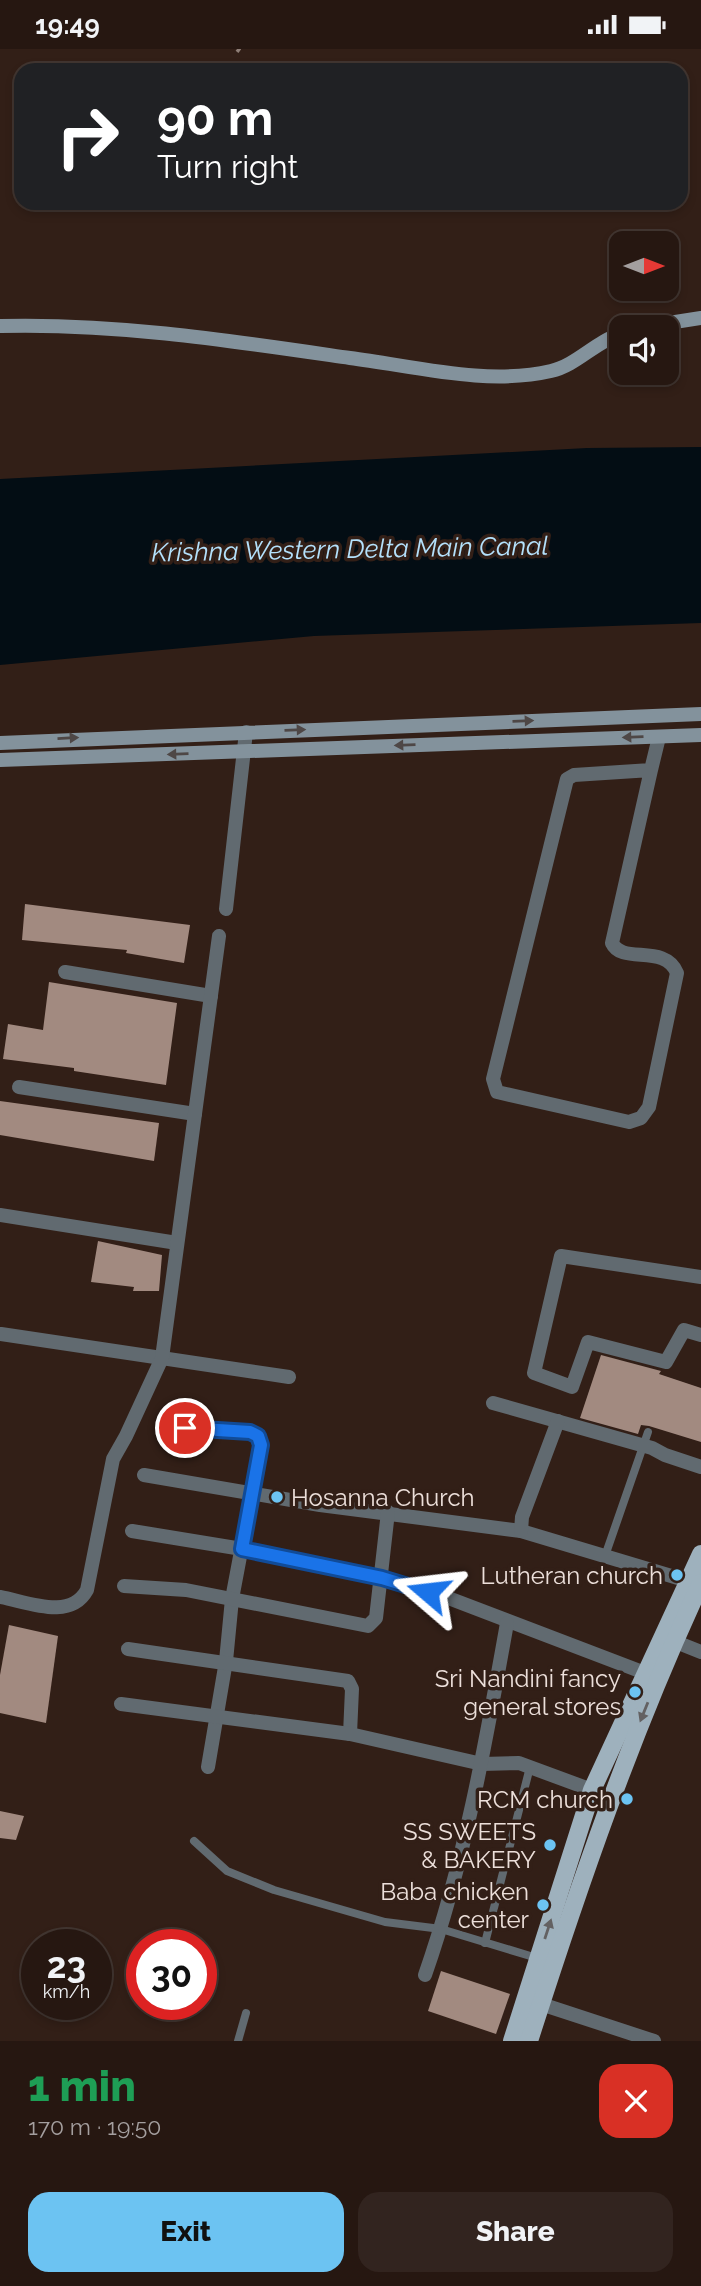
<!DOCTYPE html>
<meta charset="utf-8">
<style>
:root{--surface:#261711;--page:#32241f;--text:#f1f3f6;--muted:#a49f9f;--line:#423631;--accent:#6cc3f2}
body{margin:0;font-family:Raleway,sans-serif;background:var(--page);color:var(--text);height:100vh;display:flex;flex-direction:column;font-size:26px;white-space:nowrap}
*{box-sizing:border-box;margin:0}
p{font-size:23px;color:var(--muted)}
.icon{flex:none;width:38px;height:38px;fill:none;stroke:currentColor;stroke-width:2;stroke-linecap:round;stroke-linejoin:round}
.map{position:relative;height:1992px;overflow:hidden}
.panel{display:flex;flex-direction:column;background:var(--surface);flex:1}
.panel>*{flex:none}
.top-card{position:absolute;left:14px;top:14px;width:674px;height:147px;border-radius:21px;box-shadow:0 4px 10px #0003,0 0 0 2px var(--line);background:#202124;color:#fff;overflow:hidden}
.needle{width:46px;rotate:90deg}
.controls{position:absolute;left:609px;top:182px;display:grid;gap:14px}
.controls a{display:grid;place-items:center;width:70px;height:70px;border-radius:14px;background:var(--surface);box-shadow:0 4px 10px #0003,0 0 0 2px var(--line);font-size:35px}
.speed{position:absolute;left:21px;top:1880px;display:flex;gap:14px;font-size:35px;font-weight:700;text-align:center}
.speed>*{display:grid;place-content:center;width:91px;height:91px;border-radius:50%;background:var(--surface);box-shadow:0 4px 10px #0003,0 0 0 2px var(--line);line-height:1}
.speed small{font-size:18px;font-weight:400}
.speed .limit{border:10px solid #d22;background:#fff;color:#111}
.pin{position:absolute;display:grid;place-items:center;width:60px;height:60px;color:#fff;margin:-30px;border:4px solid #fff;border-radius:50%;box-shadow:0 2px 7px #0007}
.me{position:absolute;width:77px;margin:-38px;rotate:287deg;stroke-linejoin:round;filter:drop-shadow(0 0 5px #0008)}
.turn{display:flex;align-items:center;gap:24px;height:147px;padding:0 28px;font-size:32px}
.turn .icon{width:91px;height:91px;stroke-width:2.5}
.turn b{display:block;font-size:49px;line-height:60px}
.round{display:grid;place-items:center;flex:none;width:74px;height:74px;border-radius:21px;background:var(--page)}
.overview{display:flex;align-items:center;justify-content:space-between;height:119px;padding:0 28px}
h1{font-size:42px;font-weight:800;line-height:52px;color:#1e9e55}
.action{display:flex;gap:14px;margin-top:auto;padding:14px 28px}
.action a{flex:1;height:80px;border-radius:21px;background:var(--accent);color:#111;font-size:28px;font-weight:800;line-height:80px;text-align:center}
.action a+a{background:var(--page);color:var(--text)}
.status{display:flex;justify-content:space-between;align-items:center;height:49px;padding:0 35px;background:var(--surface);direction:ltr}
.status svg{height:19px;fill:currentColor}
.map>svg:first-child{display:block}
.water{fill:#030d14}
.building{fill:#a28a80}
.lines{fill:none;stroke-linecap:round;stroke-linejoin:round}
.lane{stroke:#616a70;stroke-width:8}
.street{stroke:#616a70;stroke-width:14}
.secondary{stroke:#83929c;stroke-width:14}
.primary{stroke:#9eb1bd;stroke-width:18}
.rail{stroke:#8e7e77;stroke-width:4.5;stroke-dasharray:3.5 7;stroke-linecap:butt}
.oneway{fill:#4e4746}
.oneway2{fill:#636162}
.route-casing{stroke:#114b97;stroke-width:18}
.route{stroke:#1a73e8;stroke-width:12}
.poi-dot{fill:#6cc3f2;stroke:#321f17;stroke-width:2.5}
.labels{text-anchor:middle;dominant-baseline:central;stroke-width:7;stroke-linejoin:round;paint-order:stroke}
.poi-label{font-size:24px;fill:#ecdfda;stroke:#321f17;text-anchor:end}
.water-label{font-size:26px;font-style:italic;fill:#b4e1fc;stroke:#321f17}
</style>
<div class="status"><b>19:49</b><svg viewBox="0 0 49 12"><path d="M0 12V9h3v3zM5 12V6h3v6zM10 12V3h3v9zM15 12V0h3v12zM26 1h20v11H26zM47 4h2v5h-2z"/></svg></div>
<div class="map">
<svg width="701" height="1992" viewBox="0 0 701 1992">
<rect width="100%" height="100%" fill="#321f17"/>
<path class="water" d="M701,398V574L314,587L0,616V430L587,399Z"/>
<g class="building">
<path d="M25,855L190,876L184,914L126,904L127,901L22,891Z"/>
<path d="M49,933L177,954L166,1036L74,1022V1019L3,1010L8,975L43,981Z"/>
<path d="M0,1052L159,1074L154,1112L0,1086Z"/>
<path d="M98,1192L162,1206L159,1242H133L134,1238L91,1233Z"/>
<path d="M601,1306L661,1322L659,1325L701,1339V1393L649,1377L641,1376L638,1385L580,1369Z"/>
<path d="M9,1576L58,1587L46,1674L0,1664V1626Z"/>
<path d="M0,1762L24,1767L16,1791L0,1789Z"/>
<path d="M441,1922L510,1945L496,1985L428,1962Z"/>
</g>
<g class="lines">
<g class="lane">
<path d="M605,1507L648,1383"/>
<path d="M194,1792L227,1822L274,1841L385,1873L441,1880L537,1909"/>
<path d="M485,1894L530,1718"/>
<path d="M238,1992L246,1964"/>
</g>
<g class="street">
<path d="M651,721L612,894C622,916 665,894 677,924L649,1058L641,1069L629,1073L497,1043L493,1030L567,730L574,726L651,721L659,688"/>
<path d="M226,860L246,683"/>
<path d="M65,923L211,947"/>
<path d="M19,1038L195,1065"/>
<path d="M0,1166L177,1194"/>
<path d="M701,1228L561,1207L534,1324L572,1338L588,1293L666,1313L684,1281L701,1286"/>
<path d="M1,1285L289,1328"/>
<path d="M493,1354L652,1399L665,1406L701,1418"/>
<path d="M163,1378L250,1383L258,1387L261,1396L232,1550L226,1612L208,1718"/>
<path d="M144,1426L320,1456L521,1482L698,1535"/>
<path d="M132,1482L242,1500L382,1529L451,1550L645,1624"/>
<path d="M521,1482L522,1468L558,1372"/>
<path d="M124,1537L186,1541L368,1577L376,1569L388,1463"/>
<path d="M0,1548C28,1553 70,1572 87,1541L113,1410L126,1387L162,1309L219,887"/>
<path d="M666,1589L701,1603"/>
<path d="M128,1600L348,1632L352,1640L350,1685"/>
<path d="M121,1655L350,1685L482,1715L519,1714L592,1741"/>
<path d="M425,1926C465,1812 486,1692 507,1574"/>
<path d="M541,1955L654,1992"/>
</g>
<g class="secondary">
<path d="M0,277C118,274 233,292 350,309C414,317 487,337 551,322C577,316 596,292 621,285"/>
<path d="M643,278L701,269"/>
<path d="M0,694L701,665"/>
<path d="M0,711L701,686"/>
</g>
<g class="primary">
<path d="M512,1992L592,1741L701,1505"/>
<path d="M529,1992C579,1836 632,1682 701,1534"/>
</g>
<path class="rail" d="M237,0L241,3"/>
</g>
<defs><path id="oneway-solid" d="M-6-.8H1V-3.2L6.5 0L1 3.2V.8H-6Z" transform="scale(1.75)"/></defs>
<g class="oneway">
<use href="#oneway-solid" transform="translate(523 672) rotate(-2)"/>
<use href="#oneway-solid" transform="translate(295 681) rotate(-2)"/>
<use href="#oneway-solid" transform="translate(633 688) rotate(178)"/>
<use href="#oneway-solid" transform="translate(68 689) rotate(-3)"/>
<use href="#oneway-solid" transform="translate(405 696) rotate(178)"/>
<use href="#oneway-solid" transform="translate(178 705) rotate(178)"/>
</g>
<g class="oneway2">
<use href="#oneway-solid" transform="translate(644 1663) rotate(112)"/>
<use href="#oneway-solid" transform="translate(548 1880) rotate(-72)"/>
</g>
<g class="lines">
<g class="route-casing">
<path id="route" d="M185,1379L250,1383L258,1387L261,1396L242,1500L382,1529L428,1543"/>
</g>
<use href="#route" class="route"/>
</g>
<g class="poi-dot">
<circle cx="277" cy="1448" r="7"/>
<circle cx="677" cy="1526" r="7"/>
<circle cx="635" cy="1643" r="7"/>
<circle cx="627" cy="1750" r="7"/>
<circle cx="550" cy="1796" r="7"/>
<circle cx="543" cy="1856" r="7"/>
</g>
<g class="labels">
<g class="poi-label">
<text x="291" y="1448" text-anchor="start">Hosanna Church</text>
<text x="663" y="1526">Lutheran church</text>
<text x="621" y="1629">Sri Nandini fancy<tspan x="621" dy="28">general stores</tspan></text>
<text x="613" y="1750">RCM church</text>
<text x="536" y="1782">SS SWEETS<tspan x="536" dy="28">&amp; BAKERY</tspan></text>
<text x="529" y="1842">Baba chicken<tspan x="529" dy="28">center</tspan></text>
</g>
<g class="water-label">
<text transform="translate(350 500) rotate(-1)">Krishna Western Delta Main Canal</text>
</g>
</g>
</svg>
<div class="controls">
<a><svg class="needle" viewBox="-14 -14 28 28"><path d="M0-13l5 13h-10z" fill="#e53935"/><path d="M0 13l5-13h-10z" fill="#a49f9f"/></svg></a>
<a><svg class="icon" aria-label="sound" viewBox="0 0 24 24"><path d="M4 9h4l5-4v14l-5-4H4zM17 9q2 3 0 6"/></svg></a>
</div>
<div class="speed"><div>23<small>km/h</small></div><div class="limit">30</div></div>
<div class="pin" style="left:185px;top:1379px;background:#d93025"><svg class="icon" aria-label="arrive" viewBox="0 0 24 24"><path d="M6 21V4h12l-3 4 3 4H6"/></svg></div>
<svg class="me" style="left:428px;top:1543px" viewBox="-20 -20 40 40"><path d="M0-17L14 15 0 8-14 15z" fill="#1a73e8" stroke="#fff" stroke-width="4"/></svg>
<div class="top-card">
<div class="turn"><svg class="icon" aria-label="right" viewBox="0 0 24 24"><path d="M7 20v-9h11M14 6l5 5-5 5"/></svg><div><b>90 m</b>Turn right</div></div>
</div>
</div>
<section class="panel">
<div class="overview"><div><h1>1 min</h1><p>170 m · 19:50</p></div><a class="round" style="background:#d93025;color:#fff"><svg class="icon" aria-label="close" viewBox="0 0 24 24"><path d="M6 6l12 12M18 6L6 18"/></svg></a></div>
<div class="action"><a>Exit</a><a>Share</a></div>
</section>
